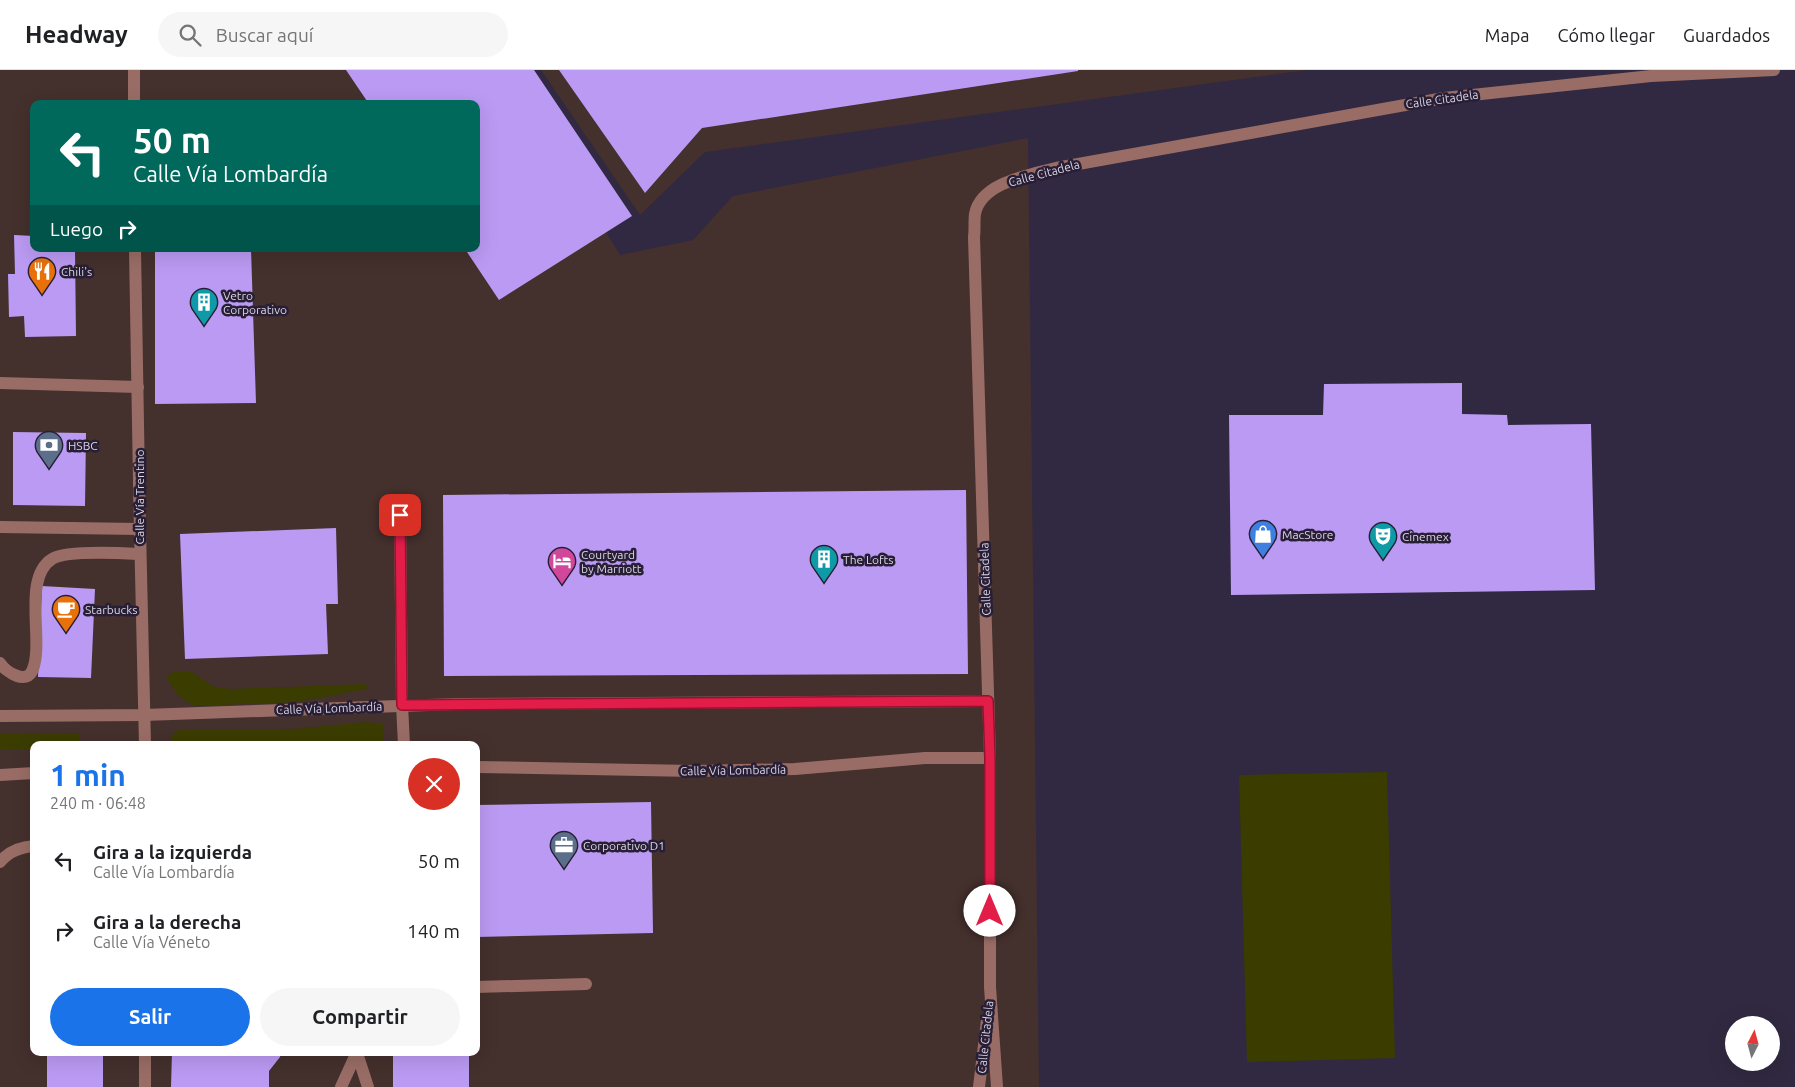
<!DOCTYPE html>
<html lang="es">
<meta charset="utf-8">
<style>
:root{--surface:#fff;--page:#f6f6f6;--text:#202124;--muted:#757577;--line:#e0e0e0;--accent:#1a73e8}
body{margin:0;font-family:Ubuntu,sans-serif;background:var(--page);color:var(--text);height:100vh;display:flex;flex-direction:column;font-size:19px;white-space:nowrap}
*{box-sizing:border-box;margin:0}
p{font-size:16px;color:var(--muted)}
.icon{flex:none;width:28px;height:28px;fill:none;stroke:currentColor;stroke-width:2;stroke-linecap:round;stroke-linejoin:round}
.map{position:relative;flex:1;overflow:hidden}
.sheet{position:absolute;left:30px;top:671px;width:450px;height:315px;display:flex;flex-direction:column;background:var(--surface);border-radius:10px;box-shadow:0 5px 20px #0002}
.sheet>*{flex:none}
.banner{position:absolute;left:30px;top:30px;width:450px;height:152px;border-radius:10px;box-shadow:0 5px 20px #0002;background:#00695c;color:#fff;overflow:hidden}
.needle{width:32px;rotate:6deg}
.controls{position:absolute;left:1725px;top:946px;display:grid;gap:10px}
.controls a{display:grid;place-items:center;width:55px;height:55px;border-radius:50%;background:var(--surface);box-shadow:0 5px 20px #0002;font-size:25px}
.pin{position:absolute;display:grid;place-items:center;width:42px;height:42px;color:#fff;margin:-21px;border-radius:10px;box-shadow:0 2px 8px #0006}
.me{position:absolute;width:55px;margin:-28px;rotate:0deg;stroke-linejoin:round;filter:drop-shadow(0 0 4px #0008)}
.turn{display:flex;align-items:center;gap:18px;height:105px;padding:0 20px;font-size:22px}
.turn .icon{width:65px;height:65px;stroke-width:2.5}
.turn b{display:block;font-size:35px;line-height:42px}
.then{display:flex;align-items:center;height:48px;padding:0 20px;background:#0003;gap:10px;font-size:19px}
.round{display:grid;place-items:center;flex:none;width:52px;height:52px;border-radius:26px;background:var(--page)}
.head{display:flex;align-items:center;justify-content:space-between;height:85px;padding:0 20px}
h1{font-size:30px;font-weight:700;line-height:38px;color:var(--accent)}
.primary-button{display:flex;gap:10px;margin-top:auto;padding:10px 20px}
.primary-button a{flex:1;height:58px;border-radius:30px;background:var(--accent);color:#fff;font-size:20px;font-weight:700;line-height:58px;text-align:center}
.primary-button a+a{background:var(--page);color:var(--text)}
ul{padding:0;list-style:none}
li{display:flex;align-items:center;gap:15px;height:70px;padding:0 20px}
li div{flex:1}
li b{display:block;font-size:19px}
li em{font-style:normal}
header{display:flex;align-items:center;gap:30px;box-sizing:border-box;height:70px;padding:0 25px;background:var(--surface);border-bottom:1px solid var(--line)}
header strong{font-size:24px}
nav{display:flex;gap:28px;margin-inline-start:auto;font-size:18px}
.search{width:350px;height:45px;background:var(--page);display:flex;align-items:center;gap:12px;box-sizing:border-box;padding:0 18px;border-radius:28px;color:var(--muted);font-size:19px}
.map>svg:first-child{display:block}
.commercial{fill:#44302d;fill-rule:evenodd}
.green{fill:#3a3c00}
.building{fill:#bb9af3}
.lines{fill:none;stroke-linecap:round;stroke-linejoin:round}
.minor{stroke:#996d65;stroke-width:12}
.route-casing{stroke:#92132f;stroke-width:12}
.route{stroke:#e11d48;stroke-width:9}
.labels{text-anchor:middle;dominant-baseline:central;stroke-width:5;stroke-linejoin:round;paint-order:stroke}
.street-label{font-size:12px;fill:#dad5e4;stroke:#281f36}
.poi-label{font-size:12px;fill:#dad5e4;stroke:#281f36;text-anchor:start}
</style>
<header>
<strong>Headway</strong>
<div class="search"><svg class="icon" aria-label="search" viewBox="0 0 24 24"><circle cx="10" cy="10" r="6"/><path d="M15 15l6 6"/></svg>Buscar aquí</div>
<nav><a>Mapa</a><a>Cómo llegar</a><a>Guardados</a></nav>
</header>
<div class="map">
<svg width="1795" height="1017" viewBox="0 0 1795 1017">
<rect width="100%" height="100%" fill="#312941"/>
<g class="commercial">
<path d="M0,0H507L620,185L693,170L733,126L1028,68L1039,1017H0ZM34,34H476V179H34ZM34,675H476V982H34Z"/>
<path d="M541,0H1307L705,82L640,145Z"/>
</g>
<g class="green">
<path d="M174,602H192L214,617L231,619L366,614L367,619L296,632L196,636C179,629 175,622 166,606Z"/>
<path d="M367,652L383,654L384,675H172L171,666L179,660H282Z"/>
<path d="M80,663V675H34V679H0V664Z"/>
<path d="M1387,702L1395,988L1247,992L1239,705Z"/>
</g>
<g class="building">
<path d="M346,0H534L632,146L499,230L465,179H476V34H369Z"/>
<path d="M559,0H1078V1L702,58L645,123Z"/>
<path d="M14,165L34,166V179H75L76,266L25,267L24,246L9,247L8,204H15Z"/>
<path d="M155,179H251L256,333L155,334Z"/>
<path d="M1462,313V344L1507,345L1508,355L1591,354L1595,520L1231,525L1229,345H1323L1324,314Z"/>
<path d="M13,362L86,363L85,436L13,435Z"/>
<path d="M966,420L968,604L444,606L443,425Z"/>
<path d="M336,458L338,534H326L328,584L185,589L180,464Z"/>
<path d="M42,516L95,519L91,608L38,607Z"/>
<path d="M651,732L653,863L476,867V735Z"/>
<rect x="47" y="982" width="56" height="35"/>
<path d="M172,982H281L280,987L269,1001V1017H171Z"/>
<rect x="393" y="982" width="76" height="35"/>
</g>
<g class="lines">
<g class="minor">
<path d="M134,34V0"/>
<path d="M135,179C137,344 141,510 145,675"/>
<path d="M0,313L138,317"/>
<path d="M400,445L402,635L404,675"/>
<path d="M0,457L139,459"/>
<path d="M0,593C6,602 27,616 33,599C44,570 22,508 52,489C66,480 121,483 139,484"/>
<path d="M0,646L144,645L456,634L988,631"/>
<path d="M476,697L694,701L795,699L925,688H990"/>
<path d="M0,705L34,703"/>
<path d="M0,792C8,782 21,777 34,776"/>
<path d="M476,917L586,914"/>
<path d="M145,982V1017"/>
<path d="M357,983L368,1017"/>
<path d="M341,1017L357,982"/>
<path d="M979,1017L987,950"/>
<path d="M997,1017L990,917V688L974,167C975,160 974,151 975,144C981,112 1031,105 1056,98L1444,28L1651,6L1774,0"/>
</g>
</g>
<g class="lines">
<g class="route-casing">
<path id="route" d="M400,445L402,635L988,631L990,688V841"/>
</g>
<use href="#route" class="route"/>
</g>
<defs>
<g id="restaurant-pin" transform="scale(1.4375)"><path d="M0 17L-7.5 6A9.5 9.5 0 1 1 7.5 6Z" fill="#e8710a" stroke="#281f36"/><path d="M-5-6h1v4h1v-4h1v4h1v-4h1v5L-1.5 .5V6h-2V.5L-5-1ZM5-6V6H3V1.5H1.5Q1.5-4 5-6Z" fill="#fff"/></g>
<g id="building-pin" transform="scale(1.4375)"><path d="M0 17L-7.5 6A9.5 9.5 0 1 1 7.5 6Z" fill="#0f9aa8" stroke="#281f36"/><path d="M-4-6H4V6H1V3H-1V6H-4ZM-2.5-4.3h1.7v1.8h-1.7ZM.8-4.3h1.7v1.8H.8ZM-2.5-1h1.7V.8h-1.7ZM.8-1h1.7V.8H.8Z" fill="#fff"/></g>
<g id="bank-pin" transform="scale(1.4375)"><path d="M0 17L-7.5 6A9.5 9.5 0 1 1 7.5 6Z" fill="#5c6f8a" stroke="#281f36"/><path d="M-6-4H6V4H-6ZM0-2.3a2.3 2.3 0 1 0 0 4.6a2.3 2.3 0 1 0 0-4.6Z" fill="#fff"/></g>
<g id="shop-pin" transform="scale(1.4375)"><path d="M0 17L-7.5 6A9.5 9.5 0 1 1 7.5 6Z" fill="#3f7fe0" stroke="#281f36"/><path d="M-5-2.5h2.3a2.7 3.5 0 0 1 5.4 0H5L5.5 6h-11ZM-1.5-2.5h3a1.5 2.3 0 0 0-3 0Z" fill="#fff"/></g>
<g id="theatre-pin" transform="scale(1.4375)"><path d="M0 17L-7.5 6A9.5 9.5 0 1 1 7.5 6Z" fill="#0f9aa8" stroke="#281f36"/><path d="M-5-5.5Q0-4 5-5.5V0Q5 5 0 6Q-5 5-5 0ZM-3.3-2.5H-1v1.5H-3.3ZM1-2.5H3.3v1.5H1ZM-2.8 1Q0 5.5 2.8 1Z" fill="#fff"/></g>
<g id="hotel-pin" transform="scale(1.4375)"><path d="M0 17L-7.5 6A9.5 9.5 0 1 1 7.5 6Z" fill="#d1479c" stroke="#281f36"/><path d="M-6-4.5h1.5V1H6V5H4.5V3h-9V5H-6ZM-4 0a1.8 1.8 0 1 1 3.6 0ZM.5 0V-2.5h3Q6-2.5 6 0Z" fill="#fff"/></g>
<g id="cafe-pin" transform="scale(1.4375)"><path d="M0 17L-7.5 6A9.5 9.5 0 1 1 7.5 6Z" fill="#e8710a" stroke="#281f36"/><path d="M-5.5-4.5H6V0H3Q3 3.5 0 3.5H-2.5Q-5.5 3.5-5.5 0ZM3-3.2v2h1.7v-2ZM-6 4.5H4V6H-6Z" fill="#fff"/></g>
<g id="office-pin" transform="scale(1.4375)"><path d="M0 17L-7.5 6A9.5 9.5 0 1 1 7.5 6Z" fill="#5c6f8a" stroke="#281f36"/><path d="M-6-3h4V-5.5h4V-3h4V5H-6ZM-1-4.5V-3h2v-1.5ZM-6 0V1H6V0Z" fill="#fff"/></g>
</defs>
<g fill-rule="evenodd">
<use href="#restaurant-pin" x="42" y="201"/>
<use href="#building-pin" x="204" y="232"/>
<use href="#bank-pin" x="49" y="375"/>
<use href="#shop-pin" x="1263" y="464"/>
<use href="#theatre-pin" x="1383" y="466"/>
<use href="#building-pin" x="824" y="489"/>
<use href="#hotel-pin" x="562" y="491"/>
<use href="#cafe-pin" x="66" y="539"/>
<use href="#office-pin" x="564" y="775"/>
</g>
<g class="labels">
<g class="street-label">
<text transform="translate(1442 29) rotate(-8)">Calle Citadela</text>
<text transform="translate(1044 103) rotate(-15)">Calle Citadela</text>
<text transform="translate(139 427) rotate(-90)">Calle Vía Trentino</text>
<text transform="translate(985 509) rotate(-92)">Calle Citadela</text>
<text transform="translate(329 638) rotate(-2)">Calle Vía Lombardía</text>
<text transform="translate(733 700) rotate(-1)">Calle Vía Lombardía</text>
<text transform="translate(985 967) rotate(-84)">Calle Citadela</text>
</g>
<g class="poi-label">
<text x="61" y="201">Chili's</text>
<text x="223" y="225">Vetro<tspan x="223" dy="14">Corporativo</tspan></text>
<text x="68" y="375">HSBC</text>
<text x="1282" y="464">MacStore</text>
<text x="1402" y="466">Cinemex</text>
<text x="581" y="484">Courtyard<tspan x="581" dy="14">by Marriott</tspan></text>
<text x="843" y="489">The Lofts</text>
<text x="85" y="539">Starbucks</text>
<text x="583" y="775">Corporativo D1</text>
</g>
</g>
</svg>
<div class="controls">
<a><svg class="needle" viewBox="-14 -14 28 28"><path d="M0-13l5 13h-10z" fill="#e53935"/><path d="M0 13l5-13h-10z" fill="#757577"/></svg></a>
</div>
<div class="pin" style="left:400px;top:445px;background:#d93025"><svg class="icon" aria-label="arrive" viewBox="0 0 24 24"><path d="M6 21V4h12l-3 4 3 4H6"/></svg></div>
<svg class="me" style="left:990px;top:841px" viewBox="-20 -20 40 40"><circle r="19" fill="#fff"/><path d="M0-13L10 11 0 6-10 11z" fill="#e11d48"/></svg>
<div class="banner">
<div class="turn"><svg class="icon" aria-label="left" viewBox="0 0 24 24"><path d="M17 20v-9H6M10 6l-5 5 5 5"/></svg><div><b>50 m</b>Calle Vía Lombardía</div></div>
<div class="then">Luego<svg class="icon" aria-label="right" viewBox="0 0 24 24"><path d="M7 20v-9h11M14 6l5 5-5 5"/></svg></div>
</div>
<section class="sheet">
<div class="head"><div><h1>1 min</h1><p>240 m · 06:48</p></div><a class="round" style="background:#d93025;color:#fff"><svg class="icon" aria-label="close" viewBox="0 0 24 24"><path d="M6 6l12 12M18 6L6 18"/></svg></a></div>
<ul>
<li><svg class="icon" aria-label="left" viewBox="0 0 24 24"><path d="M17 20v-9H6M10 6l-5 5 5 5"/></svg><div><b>Gira a la izquierda</b><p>Calle Vía Lombardía</p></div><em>50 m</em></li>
<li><svg class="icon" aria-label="right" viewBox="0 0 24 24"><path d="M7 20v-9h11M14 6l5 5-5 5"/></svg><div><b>Gira a la derecha</b><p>Calle Vía Véneto</p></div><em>140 m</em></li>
</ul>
<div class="primary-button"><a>Salir</a><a>Compartir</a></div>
</section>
</div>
